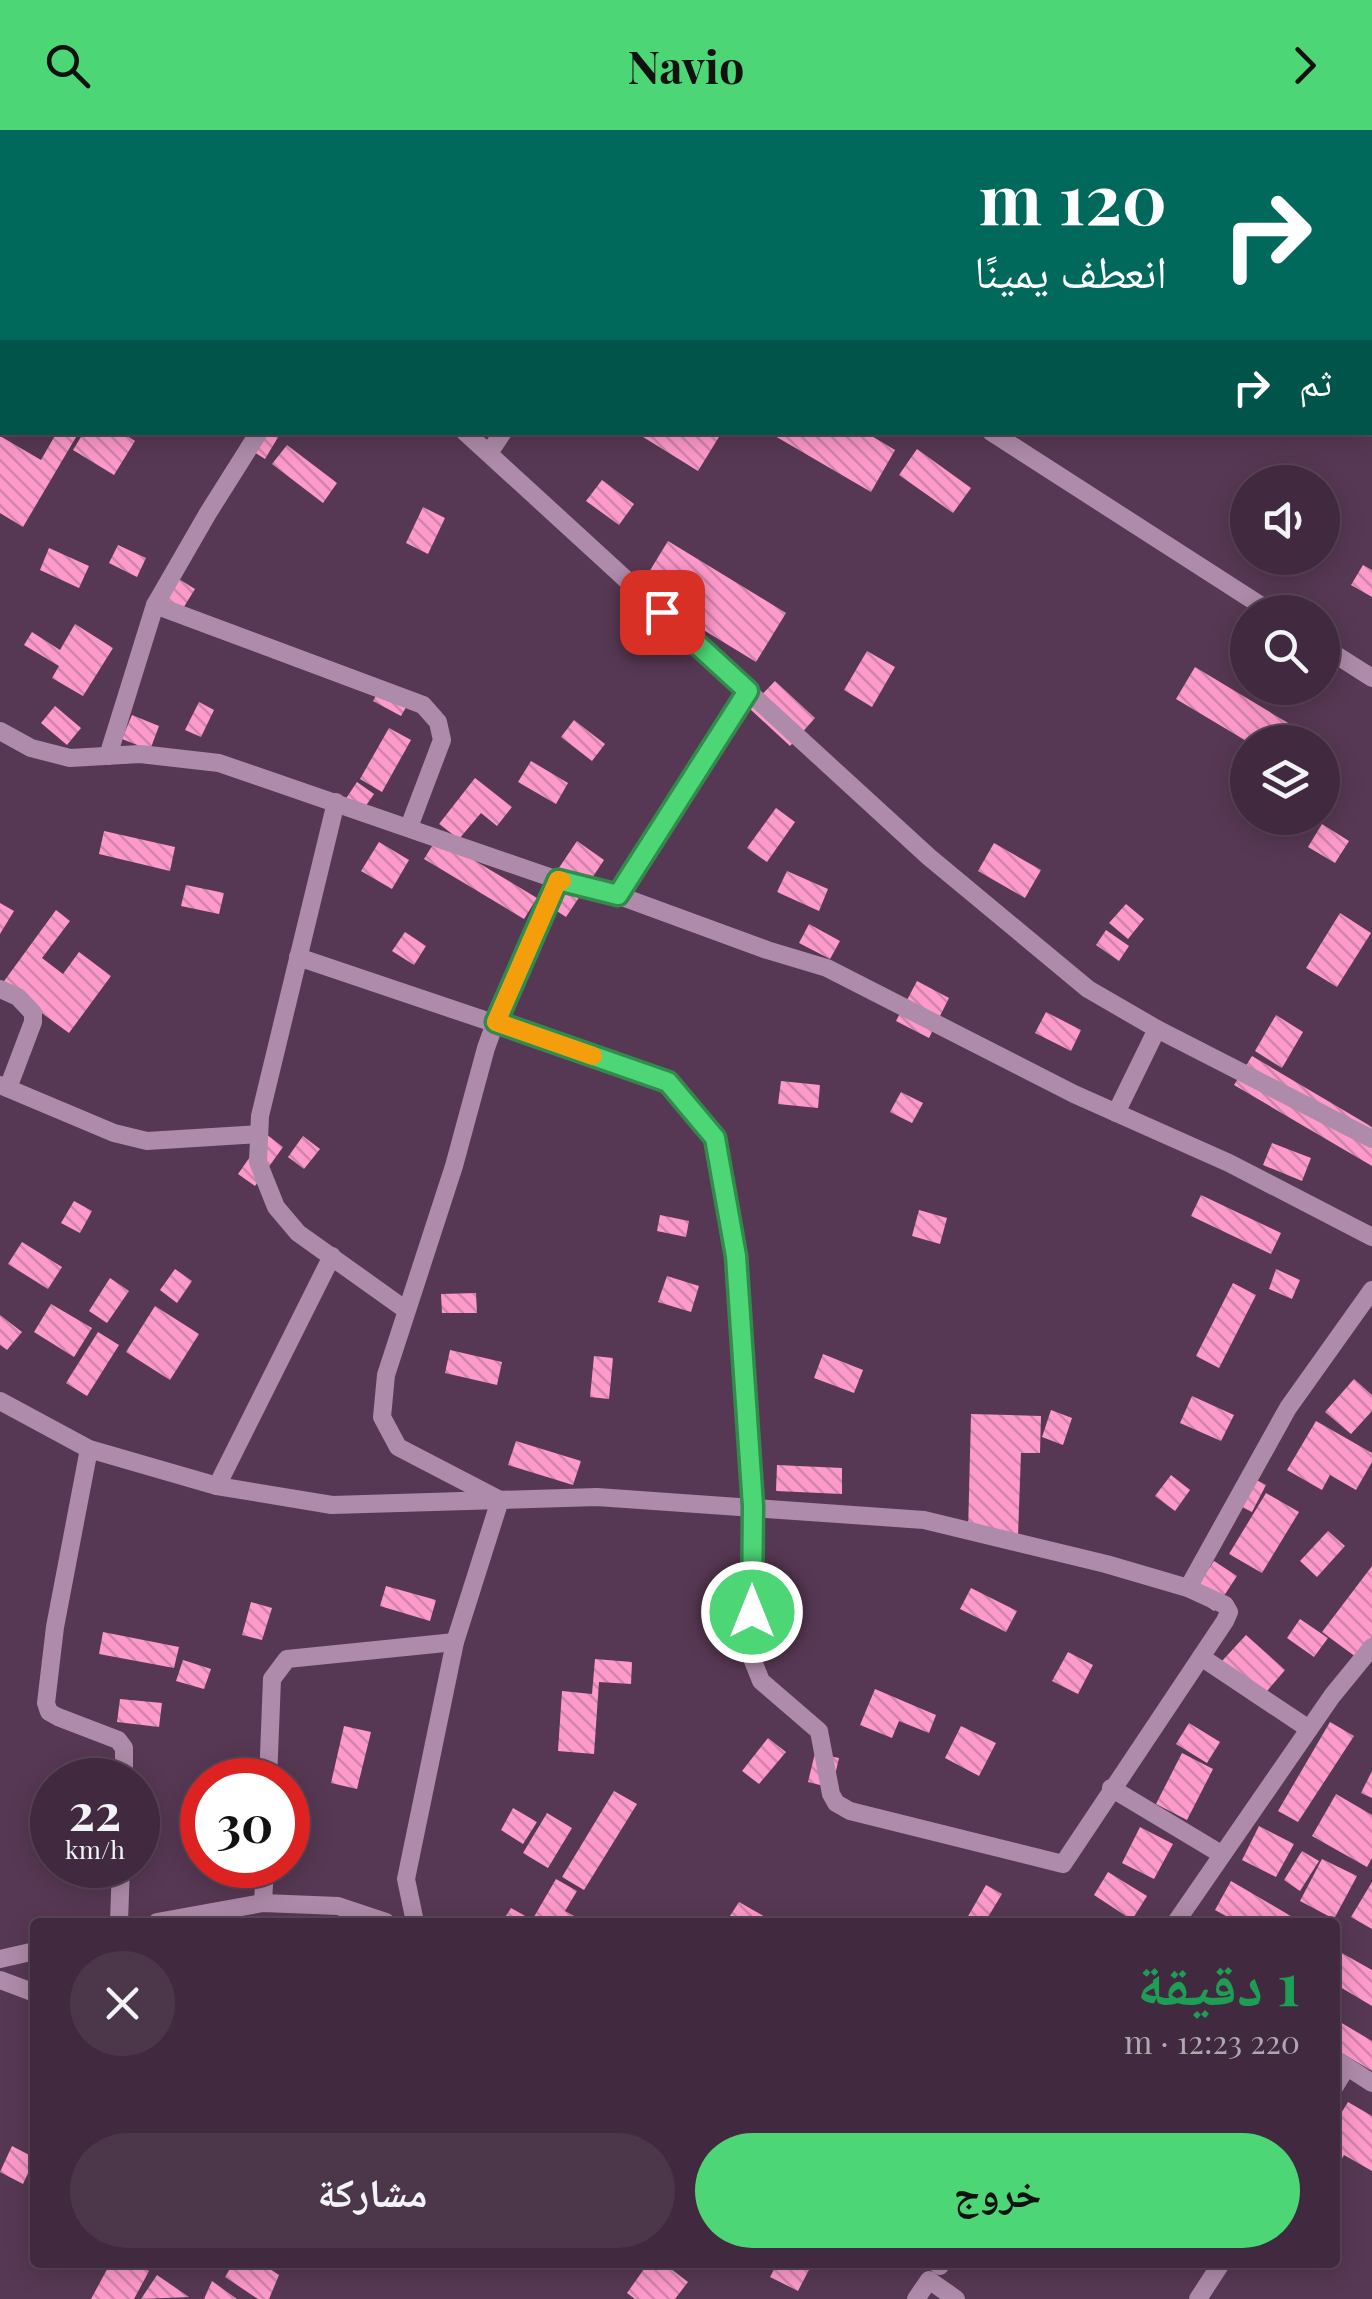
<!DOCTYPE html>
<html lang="ar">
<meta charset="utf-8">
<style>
:root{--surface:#412a3f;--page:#4c364a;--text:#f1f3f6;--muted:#aea7b0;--line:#5a4659;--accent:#4dd676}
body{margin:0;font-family:"Playfair Display","Noto Naskh Arabic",serif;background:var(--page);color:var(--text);direction:rtl;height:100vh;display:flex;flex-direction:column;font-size:38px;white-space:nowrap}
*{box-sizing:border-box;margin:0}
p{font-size:32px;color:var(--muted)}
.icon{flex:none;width:55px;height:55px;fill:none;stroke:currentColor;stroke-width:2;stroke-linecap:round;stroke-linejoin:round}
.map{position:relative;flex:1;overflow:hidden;direction:ltr}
.panel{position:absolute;left:30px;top:1788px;width:1310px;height:350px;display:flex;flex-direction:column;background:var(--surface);border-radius:10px;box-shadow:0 5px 25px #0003,0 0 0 2px var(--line);direction:rtl}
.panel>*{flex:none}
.hud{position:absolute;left:0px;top:0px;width:1372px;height:305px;box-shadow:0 5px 25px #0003,0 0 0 2px var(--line);direction:rtl;background:#00695c;color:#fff;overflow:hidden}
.fabs{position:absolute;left:1230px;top:335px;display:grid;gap:20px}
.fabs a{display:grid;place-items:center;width:110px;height:110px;border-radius:50%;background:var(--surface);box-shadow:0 5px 25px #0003,0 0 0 2px var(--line);font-size:50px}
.speed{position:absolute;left:30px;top:1628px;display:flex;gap:20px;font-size:50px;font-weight:700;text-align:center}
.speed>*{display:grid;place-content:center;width:130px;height:130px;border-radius:50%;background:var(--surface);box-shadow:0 5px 25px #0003,0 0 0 2px var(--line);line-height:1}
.speed small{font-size:25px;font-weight:400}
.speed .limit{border:15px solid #d22;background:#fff;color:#111}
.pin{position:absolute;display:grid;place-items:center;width:85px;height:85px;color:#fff;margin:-42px;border-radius:20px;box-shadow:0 5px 15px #0006}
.me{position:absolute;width:110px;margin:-55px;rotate:0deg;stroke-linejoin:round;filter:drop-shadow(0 0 8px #0008)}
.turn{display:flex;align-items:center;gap:35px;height:210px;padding:0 40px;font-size:45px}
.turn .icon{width:130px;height:130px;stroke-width:2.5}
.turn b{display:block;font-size:70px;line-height:85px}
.then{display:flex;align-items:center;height:95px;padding:0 40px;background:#0003;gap:20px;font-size:38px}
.round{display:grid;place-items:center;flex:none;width:105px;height:105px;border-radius:52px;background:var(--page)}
.overview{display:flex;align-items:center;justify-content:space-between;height:170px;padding:0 40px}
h1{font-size:60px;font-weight:700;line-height:75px;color:#1e9e55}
.action{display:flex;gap:20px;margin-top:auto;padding:20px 40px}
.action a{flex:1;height:115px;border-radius:60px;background:var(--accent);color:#111;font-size:40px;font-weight:700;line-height:115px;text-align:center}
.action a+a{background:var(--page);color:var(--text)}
header{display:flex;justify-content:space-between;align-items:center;height:130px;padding:0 40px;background:var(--accent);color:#111;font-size:45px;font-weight:700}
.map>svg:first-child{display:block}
.building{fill:url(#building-back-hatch)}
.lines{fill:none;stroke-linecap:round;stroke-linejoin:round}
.minor{stroke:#ae8baa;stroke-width:18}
.route-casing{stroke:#328b4d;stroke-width:25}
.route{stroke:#4dd676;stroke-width:18}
.slow{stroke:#f59e0b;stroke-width:18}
</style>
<header><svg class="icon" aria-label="forward" viewBox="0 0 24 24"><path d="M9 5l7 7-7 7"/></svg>Navio<svg class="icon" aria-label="search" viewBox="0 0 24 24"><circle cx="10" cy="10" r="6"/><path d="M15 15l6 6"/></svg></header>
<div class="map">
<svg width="1372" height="2169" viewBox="0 0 1372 2169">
<defs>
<pattern id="building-back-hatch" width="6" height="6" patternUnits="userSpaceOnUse" patternTransform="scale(2.5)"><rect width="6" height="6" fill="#fe99cb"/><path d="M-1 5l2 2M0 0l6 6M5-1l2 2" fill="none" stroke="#d184aa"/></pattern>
</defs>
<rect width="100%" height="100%" fill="#573854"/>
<g class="building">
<path d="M57,302H79L23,397L0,383V306L41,330Z"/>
<path d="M84,302H121L135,311L114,345L73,320Z"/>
<path d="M256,302L280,304L265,329L246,317Z"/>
<path d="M635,302H722L698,341Z"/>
<path d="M768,302H865L895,320L871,362Z"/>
<path d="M287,315L337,353L323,373L272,334Z"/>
<path d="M917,319L971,358L953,383L899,345Z"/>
<path d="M602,350L634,374L619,395L586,371Z"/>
<path d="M423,377L445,388L428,424L406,413Z"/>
<path d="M668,411L786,483L756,532L638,460Z"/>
<path d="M118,415L146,428L137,447L109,433Z"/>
<path d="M49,418L89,436L79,458L40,440Z"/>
<path d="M1363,435L1372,440V467L1351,455Z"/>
<path d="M174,446L195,459L182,480L161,467Z"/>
<path d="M75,494L113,518L83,566L52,548L59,536L24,515L32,502L60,520Z"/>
<path d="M867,521L895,537L872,577L844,560Z"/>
<path d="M1195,537L1288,593L1276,612H1248L1176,569Z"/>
<path d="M775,551L815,588L790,616L749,578Z"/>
<path d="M384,552L412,567L401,586L373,571Z"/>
<path d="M199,572L214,580L201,607L185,600Z"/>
<path d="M55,576L81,598L67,615L41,593Z"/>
<path d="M132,585L159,596L150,620L122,609Z"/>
<path d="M574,590L605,614L592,631L561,607Z"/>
<path d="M389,598L411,610L382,662L360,649Z"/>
<path d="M531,631L568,653L556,674L518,652Z"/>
<path d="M475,648L512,677L497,696L481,683L459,709L439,694Z"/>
<path d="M357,652L374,664L358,687L341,676Z"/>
<path d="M776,678L795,692L767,732L747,718Z"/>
<path d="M1322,694L1349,711L1335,733L1308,717Z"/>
<path d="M104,701L175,717L170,741L99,724Z"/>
<path d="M437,708L537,768L524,789L424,729Z"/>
<path d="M577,711L604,730L566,787L538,769Z"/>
<path d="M379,712L409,730L392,759L361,741Z"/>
<path d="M994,713L1041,740L1025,768L978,741Z"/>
<path d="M787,741L828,759L819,781L777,762Z"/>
<path d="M186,755L224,763L219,784L181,776Z"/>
<path d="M0,773L14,781L0,804Z"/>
<path d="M1126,774L1144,789L1128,809L1109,793Z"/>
<path d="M56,780L70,791L42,828L63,844L79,822L111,846L69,903L2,854Z"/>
<path d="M1340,783L1371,803L1337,857L1306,838Z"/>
<path d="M809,794L840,811L830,829L799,813Z"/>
<path d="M1106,800L1129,816L1119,831L1096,815Z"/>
<path d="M405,802L426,816L414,835L392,821Z"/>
<path d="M917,851L949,868L929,908L896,891Z"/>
<path d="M1046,882L1081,900L1071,921L1035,903Z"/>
<path d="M1276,885L1303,902L1282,938L1255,921Z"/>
<path d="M1252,926L1372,997V1036L1234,955Z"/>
<path d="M781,951L820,955L818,978L778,974Z"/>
<path d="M901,962L923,973L912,993L890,982Z"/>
<path d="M266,1004L283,1017L255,1056L238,1044Z"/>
<path d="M303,1006L320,1019L304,1039L288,1027Z"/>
<path d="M1272,1013L1311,1028L1302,1051L1263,1035Z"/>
<path d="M1201,1065L1281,1103L1271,1124L1191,1086Z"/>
<path d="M74,1071L92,1081L80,1103L61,1093Z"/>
<path d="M919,1080L947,1088L940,1114L912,1106Z"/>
<path d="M660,1085L689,1091L686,1107L657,1101Z"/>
<path d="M22,1112L62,1137L48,1159L8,1134Z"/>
<path d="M175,1139L192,1151L177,1173L160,1160Z"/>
<path d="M1276,1139L1300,1150L1292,1169L1269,1159Z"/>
<path d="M667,1146L699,1156L691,1182L658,1172Z"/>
<path d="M110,1148L129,1161L107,1193L89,1181Z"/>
<path d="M1233,1153L1256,1165L1219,1238L1196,1226Z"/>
<path d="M476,1163L477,1183H442L441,1164Z"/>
<path d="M51,1174L92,1198L74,1227L34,1202Z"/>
<path d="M155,1176L199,1204L170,1250L126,1222Z"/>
<path d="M0,1185L22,1202L7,1220L0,1215Z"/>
<path d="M98,1202L119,1215L87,1266L66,1253Z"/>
<path d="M450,1220L502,1232L497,1255L445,1243Z"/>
<path d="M823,1224L863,1240L854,1263L814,1248Z"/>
<path d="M594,1226L613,1228L609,1269L590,1267Z"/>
<path d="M1354,1249L1372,1265V1281L1351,1304L1325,1282Z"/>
<path d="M1192,1266L1234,1285L1221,1311L1180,1293Z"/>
<path d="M1051,1280L1072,1288L1063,1315L1042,1307Z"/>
<path d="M971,1284L1041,1286L1040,1323H1021L1018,1406L968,1404Z"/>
<path d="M1316,1291L1372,1323V1332L1356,1360L1330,1345L1322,1360L1287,1340Z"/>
<path d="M516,1311L581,1331L573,1355L508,1335Z"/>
<path d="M777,1335L842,1338V1364L776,1361Z"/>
<path d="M1171,1345L1190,1360L1175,1381L1155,1366Z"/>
<path d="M1251,1347L1266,1355L1252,1382L1236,1374Z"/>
<path d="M1266,1363L1299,1382L1262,1443L1229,1424Z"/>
<path d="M1328,1401L1345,1416L1317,1447L1300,1431Z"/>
<path d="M1214,1431L1237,1446L1214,1481L1191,1465Z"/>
<path d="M1372,1436V1507L1356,1527L1322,1502Z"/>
<path d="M386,1456L436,1470L430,1491L380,1476Z"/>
<path d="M971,1458L1017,1481L1006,1502L960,1479Z"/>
<path d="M251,1472L272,1478L262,1510L242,1505Z"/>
<path d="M1300,1489L1328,1508L1314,1527L1287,1508Z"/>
<path d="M103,1502L179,1517L174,1538L99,1524Z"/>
<path d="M1246,1505L1285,1540L1262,1567L1222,1531Z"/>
<path d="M1068,1522L1093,1535L1078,1564L1052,1551Z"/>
<path d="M595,1529L632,1532L631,1554L599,1552L594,1624L558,1621L562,1561L592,1564Z"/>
<path d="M183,1530L211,1539L204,1559L176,1551Z"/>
<path d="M875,1559L936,1585L929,1603L899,1591L892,1608L860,1595Z"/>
<path d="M120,1569L162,1573L159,1597L117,1592Z"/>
<path d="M1330,1592L1354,1606L1298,1692L1278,1681Z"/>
<path d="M1189,1593L1220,1612L1207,1633L1176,1614Z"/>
<path d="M344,1596L371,1602L357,1659L331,1653Z"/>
<path d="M961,1596L996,1613L979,1646L945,1628Z"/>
<path d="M768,1608L786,1622L759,1654L742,1641Z"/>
<path d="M815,1623L839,1628L832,1658L808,1652Z"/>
<path d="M1182,1623L1213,1639L1187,1690L1156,1674Z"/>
<path d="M1372,1641V1668L1361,1663Z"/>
<path d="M614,1661L637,1674L584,1760L562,1747Z"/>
<path d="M1336,1664L1372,1685V1728L1367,1737L1312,1706Z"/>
<path d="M513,1678L537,1692L523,1714L501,1700Z"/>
<path d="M547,1683L572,1698L548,1738L523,1723Z"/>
<path d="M1259,1696L1294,1714L1276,1747L1242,1730Z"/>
<path d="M1140,1697L1173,1714L1154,1749L1122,1733Z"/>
<path d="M1302,1721L1319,1731L1300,1761L1284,1750Z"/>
<path d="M1322,1729L1357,1746L1334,1789L1300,1771Z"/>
<path d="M1108,1742L1147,1766L1132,1790L1094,1765Z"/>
<path d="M556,1749L577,1761L565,1781L585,1792H531Z"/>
<path d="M1231,1751L1301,1792H1237L1215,1780Z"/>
<path d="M1372,1752V1799L1351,1787Z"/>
<path d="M986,1755L1002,1764L985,1792H974L967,1788Z"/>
<path d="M739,1772L774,1792H734L728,1789Z"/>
<path d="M511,1778L529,1788L526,1792H502Z"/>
<path d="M1340,1822L1372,1840V1876L1335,1854V1830Z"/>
<path d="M1335,1889L1372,1911V1941L1335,1919Z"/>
<path d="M1348,1972L1372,1986V2041L1344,2025L1335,2041V1993Z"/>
<path d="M12,2016L35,2028L23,2054L0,2042Z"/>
<path d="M111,2132H131L149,2141L134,2169H91Z"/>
<path d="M234,2132H259L279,2145L269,2169H258L225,2147Z"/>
<path d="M649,2132H662L688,2152L675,2169H635L627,2163Z"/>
<path d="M778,2132H813L798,2161L770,2147Z"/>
<path d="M157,2145L189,2167L141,2169Z"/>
<path d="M212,2151L237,2169H204Z"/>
</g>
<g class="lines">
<g class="minor">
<path d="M67,0L71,2"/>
<path d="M651,0L653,2"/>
<path d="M90,2L91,0"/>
<path d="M478,2L479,0"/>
<path d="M989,2L990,0"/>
<path d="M0,146L2,142"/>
<path d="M465,302L929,727L1088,859L1157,899L1372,1009"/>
<path d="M991,302L1271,482"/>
<path d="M489,323L503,302"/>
<path d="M155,475L423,575L438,592L442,610L409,697"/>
<path d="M1322,516L1372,548"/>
<path d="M0,601L31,618L70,628L140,624L219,633L558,750L617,765L767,820L827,838L1074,964L1229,1033L1372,1107"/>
<path d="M108,626L155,475L208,383L259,302"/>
<path d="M336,672L260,986L258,1032L276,1077L298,1103L406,1180"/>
<path d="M617,765L748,561"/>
<path d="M0,859L18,867L33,883V892L8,958"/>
<path d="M0,955L114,1003L147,1011L259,1004"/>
<path d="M1116,983L1157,899"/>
<path d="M0,1271L89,1319L217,1356L332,1375L597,1367L924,1390L1106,1434L1188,1458L1225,1475L1229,1482L1225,1491L1063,1734L850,1681L836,1673L831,1664L819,1601L761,1551L753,1531V1376L736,1126L715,1009L668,952L298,827"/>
<path d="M89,1319L55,1497L46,1573L49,1582L58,1587L118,1610L124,1618V1650"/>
<path d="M217,1356L332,1126"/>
<path d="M1188,1458L1288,1278L1372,1160"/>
<path d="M1201,1527L1309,1599"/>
<path d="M268,1650L272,1549L287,1529L455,1512"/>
<path d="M1111,1658L1221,1724"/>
<path d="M263,1773L265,1735"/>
<path d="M119,1792L121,1735"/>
<path d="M157,1792L263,1773L338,1776L386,1792"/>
<path d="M415,1792L406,1749L455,1512L500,1370L398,1317L382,1287L386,1245L454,1036L486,918L508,857L558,750"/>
<path d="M1176,1792L1332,1566L1372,1517"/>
<path d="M0,1829L35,1821"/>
<path d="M0,1850L35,1863"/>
<path d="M1335,1929L1372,1953"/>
<path d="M1335,1956L1346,1938"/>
<path d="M935,2132L940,2136"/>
<path d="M916,2169L929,2150L956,2169"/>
<path d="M1198,2169L1222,2132"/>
</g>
</g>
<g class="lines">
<g class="route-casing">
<path id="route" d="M662,482L748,561L618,765L558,750L496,892L668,952L715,1008L736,1126L753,1376L752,1482"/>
</g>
<use href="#route" class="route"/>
<path class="slow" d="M562,751L558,750L496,892L593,926"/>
</g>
</svg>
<div class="fabs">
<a><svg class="icon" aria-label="sound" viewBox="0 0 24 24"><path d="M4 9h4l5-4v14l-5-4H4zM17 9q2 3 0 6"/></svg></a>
<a><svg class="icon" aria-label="search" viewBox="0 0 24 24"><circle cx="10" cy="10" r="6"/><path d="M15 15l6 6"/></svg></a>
<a><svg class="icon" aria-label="layers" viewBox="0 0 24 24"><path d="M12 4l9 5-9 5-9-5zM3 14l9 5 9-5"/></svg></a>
</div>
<div class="speed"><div>22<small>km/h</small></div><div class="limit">30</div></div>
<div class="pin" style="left:662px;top:482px;background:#d93025"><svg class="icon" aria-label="arrive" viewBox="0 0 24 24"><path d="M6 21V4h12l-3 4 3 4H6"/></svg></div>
<svg class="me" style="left:752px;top:1482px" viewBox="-20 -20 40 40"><circle r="17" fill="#4dd676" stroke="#fff" stroke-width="3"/><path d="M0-11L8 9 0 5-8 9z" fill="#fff"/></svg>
<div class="hud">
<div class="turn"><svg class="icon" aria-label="right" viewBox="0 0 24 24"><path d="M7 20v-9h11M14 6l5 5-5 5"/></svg><div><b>120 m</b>انعطف يمينًا</div></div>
<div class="then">ثم<svg class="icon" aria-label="right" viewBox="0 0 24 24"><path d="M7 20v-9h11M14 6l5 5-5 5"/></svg></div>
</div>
<section class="panel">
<div class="overview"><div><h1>1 دقيقة</h1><p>220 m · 12:23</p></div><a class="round"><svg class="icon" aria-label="close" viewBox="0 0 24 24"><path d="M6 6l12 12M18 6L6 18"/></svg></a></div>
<div class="action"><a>خروج</a><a>مشاركة</a></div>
</section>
</div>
